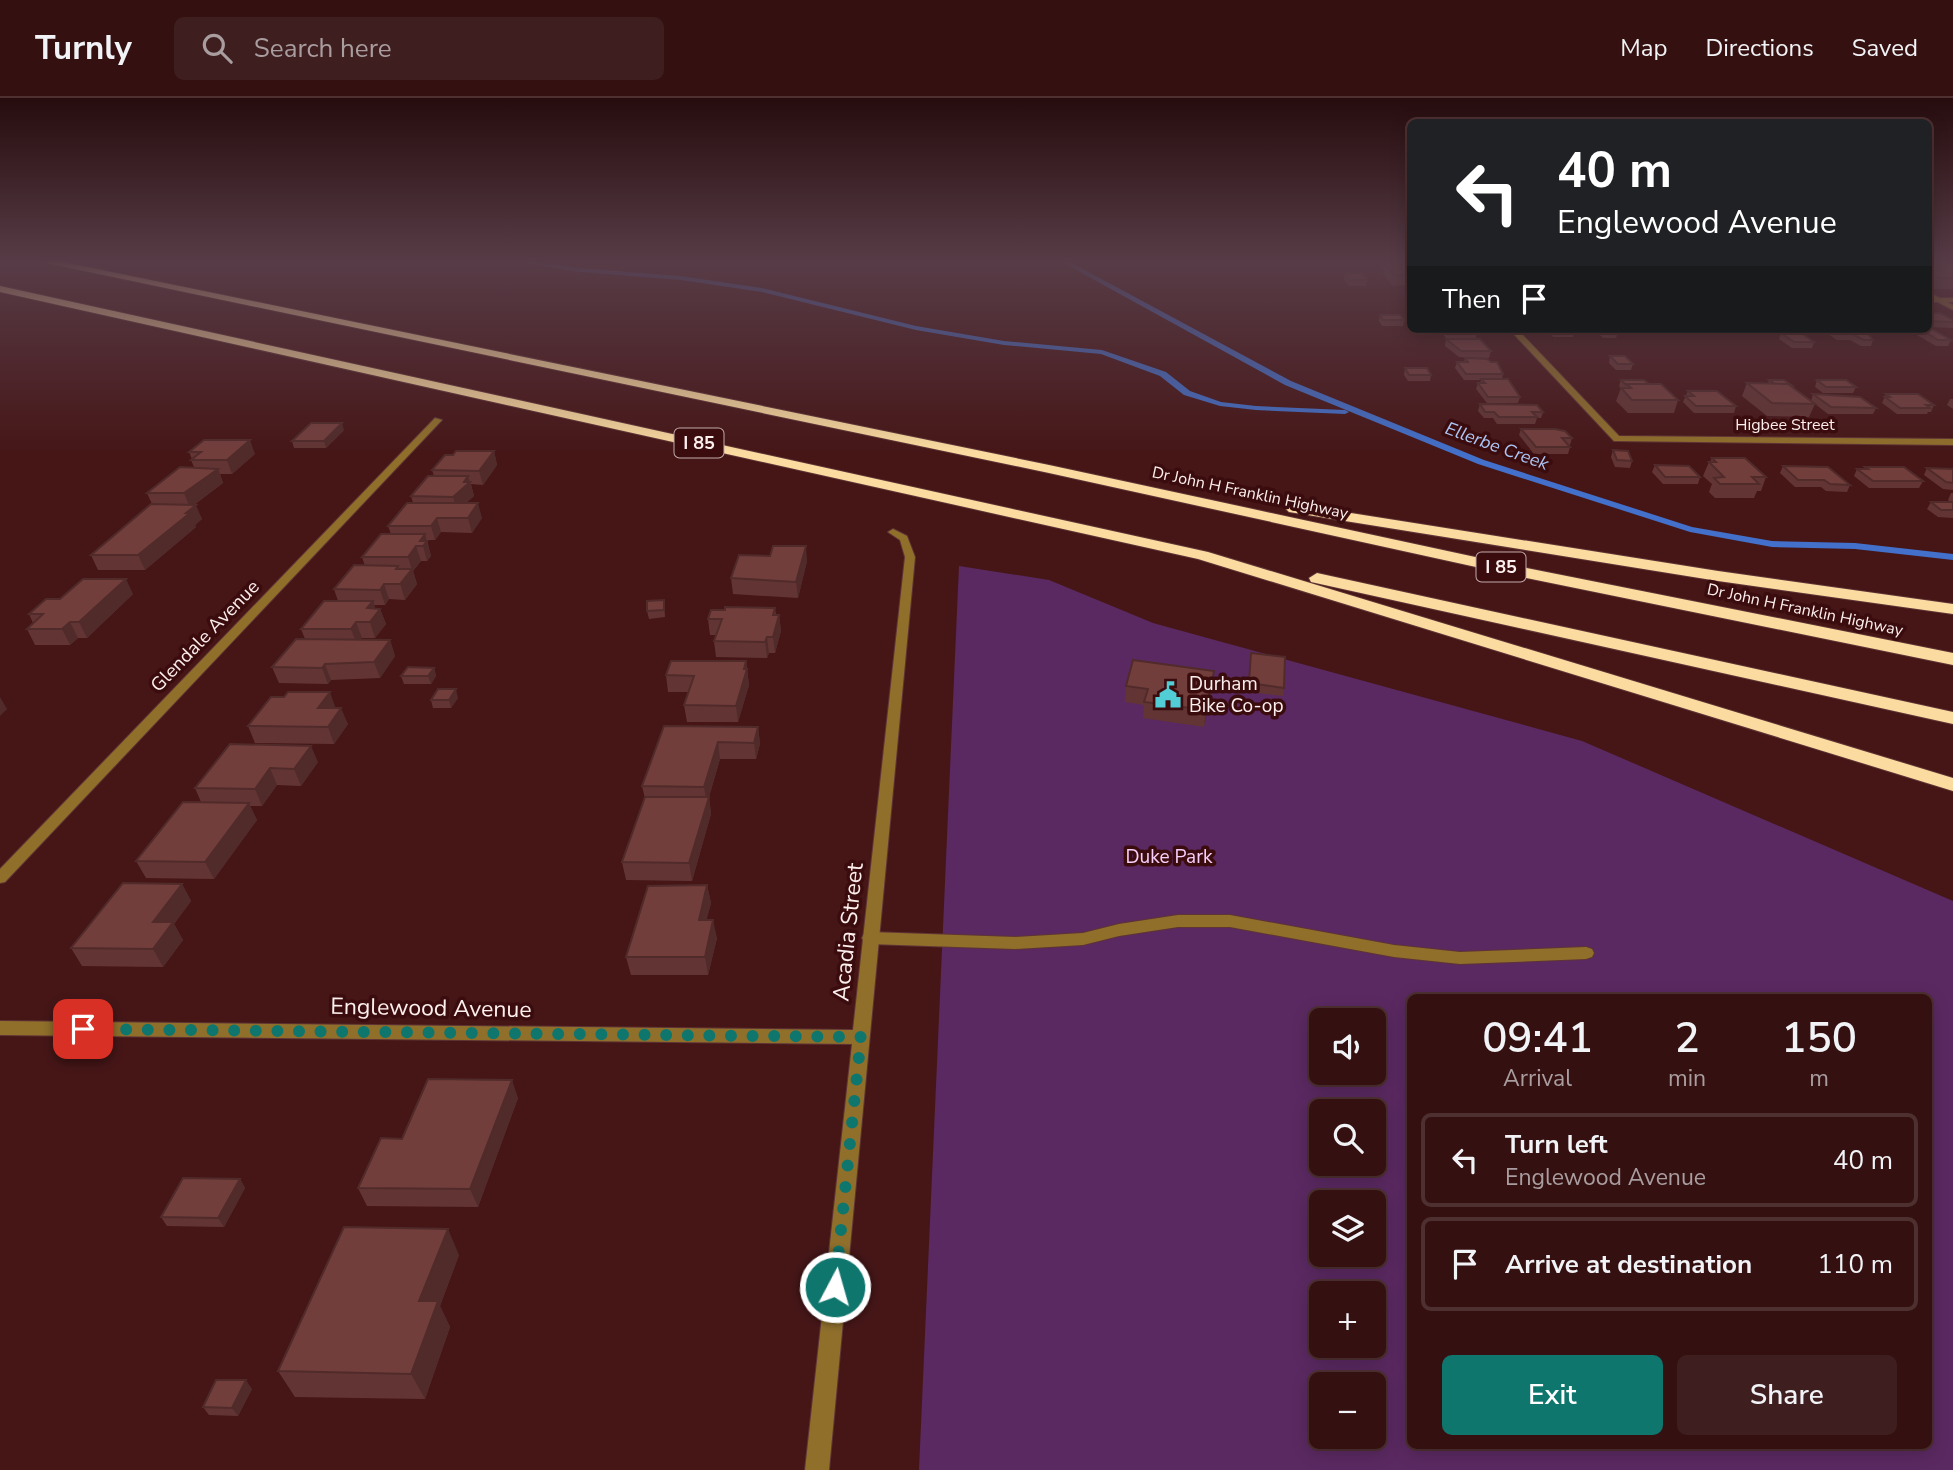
<!DOCTYPE html>
<meta charset="utf-8">
<style>
:root{--surface:#341011;--page:#3f1e1f;--text:#f1f3f6;--muted:#a99d9f;--line:#4e3031;--accent:#0f766e}
body{margin:0;font-family:"Nunito Sans",sans-serif;background:var(--page);color:var(--text);height:100vh;display:flex;flex-direction:column;font-size:26px;white-space:nowrap}
*{box-sizing:border-box;margin:0}
p{font-size:23px;color:var(--muted)}
.icon{flex:none;width:38px;height:38px;fill:none;stroke:currentColor;stroke-width:2;stroke-linecap:round;stroke-linejoin:round}
.map{position:relative;flex:1;overflow:hidden}
.side{position:absolute;left:1407px;top:896px;width:525px;height:455px;display:flex;flex-direction:column;background:var(--surface);border-radius:10px;box-shadow:0 4px 18px #0003,0 0 0 2px var(--line)}
.side>*{flex:none}
.hud{position:absolute;left:1407px;top:21px;width:525px;height:214px;border-radius:10px;box-shadow:0 4px 18px #0003,0 0 0 2px var(--line);background:#202124;color:#fff;overflow:hidden}
.buttons{position:absolute;left:1309px;top:910px;display:grid;gap:14px}
.buttons a{display:grid;place-items:center;width:77px;height:77px;border-radius:10px;background:var(--surface);box-shadow:0 4px 18px #0003,0 0 0 2px var(--line);font-size:35px}
.pin{position:absolute;display:grid;place-items:center;width:60px;height:60px;color:#fff;margin:-30px;border-radius:14px;box-shadow:0 4px 10px #0006}
.me{position:absolute;width:77px;margin:-38px;rotate:6deg;stroke-linejoin:round;filter:drop-shadow(0 0 5px #0008)}
.turn{display:flex;align-items:center;gap:24px;height:147px;padding:0 35px;font-size:32px}
.turn .icon{width:91px;height:91px;stroke-width:2.5}
.turn b{display:block;font-size:49px;line-height:60px}
.then{display:flex;align-items:center;height:66px;padding:0 35px;background:#0003;gap:14px;font-size:26px}
.eta{display:flex;justify-content:space-evenly;align-items:center;height:119px;text-align:center}
.eta b{font-size:42px;font-weight:600;line-height:49px}
.action{display:flex;gap:14px;margin-top:auto;padding:14px 35px}
.action a{flex:1;height:80px;border-radius:10px;background:var(--accent);color:#fff;font-size:28px;font-weight:600;line-height:80px;text-align:center}
.action a+a{background:var(--page);color:var(--text)}
ul{padding:0;list-style:none}
li{display:flex;align-items:center;gap:21px;height:94px;margin:0 14px 10px;padding:0 21px;border:4px solid var(--line);border-radius:10px}
li div{flex:1}
li b{display:block;font-size:26px}
li em{font-style:normal}
header{display:flex;align-items:center;gap:42px;box-sizing:border-box;height:98px;padding:0 35px;background:var(--surface);border-bottom:2px solid var(--line)}
header strong{font-size:33px}
nav{display:flex;gap:38px;margin-inline-start:auto;font-size:24px}
.search{width:490px;height:63px;background:var(--page);display:flex;align-items:center;gap:18px;box-sizing:border-box;padding:0 24px;border-radius:10px;color:var(--muted);font-size:26px}
.map>svg:first-child{display:block}
.green{fill:#5a2961;fill-rule:evenodd}
.lines{fill:none;stroke-linecap:round;stroke-linejoin:round}
.stream{fill:#4270ca;fill-rule:evenodd}
.lane-casing{stroke:#5f3435;stroke-width:2}
.street-casing{stroke:#5f3435;stroke-width:2}
.highway-casing{stroke:#5f3435;stroke-width:2}
.lane{fill:#906f2b;fill-rule:evenodd}
.street{fill:#906f2b;fill-rule:evenodd}
.highway{fill:#fbdba0;fill-rule:evenodd}
.wall{fill:#623534}
.shaded-wall{fill:#502b2a}
.building{fill:#723e3c;stroke:#502b2a;stroke-width:2}
.route{stroke:#0f766e;stroke-width:12;stroke-dasharray:0 21.6}
.labels{text-anchor:middle;dominant-baseline:central;stroke-width:7;stroke-linejoin:round;paint-order:stroke}
.far-street-label{font-size:16px;fill:#fcefee;stroke:#3b0c0e}
.shield{fill:#3b0c0e;stroke:#c2abab;stroke-width:2}
.shield-label{font-size:18px;font-weight:bold;fill:#fcefee}
.far-water-label{font-size:18px;font-style:italic;fill:#acc5f4;stroke:#3b0c0e}
.street-label{font-size:19px;fill:#fcefee;stroke:#3b0c0e}
.poi-label{font-size:19px;fill:#fcefee;stroke:#3b0c0e;text-anchor:start}
.park-label{font-size:19px;fill:#f7d0fc;stroke:#3b0c0e}
.near-street-label{font-size:23px;fill:#fcefee;stroke:#3b0c0e}
</style>
<header>
<strong>Turnly</strong>
<div class="search"><svg class="icon" aria-label="search" viewBox="0 0 24 24"><circle cx="10" cy="10" r="6"/><path d="M15 15l6 6"/></svg>Search here</div>
<nav><a>Map</a><a>Directions</a><a>Saved</a></nav>
</header>
<div class="map">
<svg width="1953" height="1372" viewBox="0 0 1953 1372">
<rect width="100%" height="100%" fill="#461617"/>
<path class="green" d="M959,468L1049,482L1153,525L1582,643L1953,803V1372H919ZM1410,900H1928V1348H1410ZM1321,922H1374V975H1321ZM1321,1013H1374V1066H1321ZM1321,1104H1374V1157H1321ZM1321,1195H1374V1248H1321ZM1321,1286H1374V1339H1321Z"/>
<g class="lines">
<g class="stream">
<path d="M238,163H278L275,165Z"/>
<path d="M509,163H527L580,170L681,178L762,190L916,228L1004,243L1102,252L1166,274L1190,293L1221,304L1256,308L1345,312L1349,314L1345,316L1256,312L1220,308L1184,297L1160,278L1101,256L1004,247L916,232L762,194L681,182L580,174Z"/>
<path d="M1060,163H1068L1291,283L1484,362L1692,429L1772,443L1855,445L1953,456V462L1855,451L1772,449L1690,434L1478,366L1285,287Z"/>
</g>
<g class="lane-casing">
<g id="lane">
<path d="M1928,194L1953,207V212L1928,199Z"/>
<path d="M1178,817H1230L1394,847L1460,854L1586,849L1592,851L1594,855L1592,859L1586,861L1460,866L1394,859L1230,829H1178L1119,838L1083,847L1015,851L870,846L864,844L862,840L864,836L870,834L1015,839L1083,835L1119,826Z"/>
</g>
</g>
<g class="street-casing">
<g id="street">
<rect x="1928" y="200" width="25" height="4"/>
<path d="M1509,231H1517L1619,338L1953,341V347L1614,343Z"/>
<path d="M435,320L442,322L5,784L0,785V771Z"/>
<path d="M893,431L907,438L915,459L829,1372H805L852,946L0,937V923L853,932L905,459L900,442L888,434Z"/>
</g>
</g>
<g class="highway-casing">
<g id="highway">
<path d="M37,163H58L1049,367L1517,468L1953,555V567L1517,478L1049,375Z"/>
<path d="M0,188L1208,454L1953,680V693L1198,461L0,194Z"/>
<path d="M1294,406L1718,473L1953,506V516L1718,483L1289,414L1286,411L1289,408Z"/>
<path d="M1317,475L1953,614V626L1311,484L1309,480Z"/>
</g>
</g>
<use href="#lane" class="lane"/>
<use href="#street" class="street"/>
<use href="#highway" class="highway"/>
</g>
<g class="wall">
<path d="M1378,163H1410V187L1392,188L1383,175L1384,171Z"/>
<path d="M1928,165H1953V191H1934L1928,188Z"/>
<path d="M1345,175L1367,182L1366,188H1348L1344,181Z"/>
<path d="M1410,197V212L1408,209Z"/>
<path d="M1928,215L1953,222V230L1928,229Z"/>
<path d="M1380,217L1404,222L1403,228H1382L1379,223Z"/>
<path d="M1439,231H1474L1477,234L1476,240H1446Z"/>
<path d="M1546,231H1591L1589,235H1574L1573,239H1553Z"/>
<path d="M1597,231H1614L1618,234L1616,240H1603L1596,233Z"/>
<path d="M1718,231H1757L1756,233L1720,232Z"/>
<path d="M1787,231H1814L1813,235H1792Z"/>
<path d="M1829,231H1845L1852,235L1873,242L1871,248H1861L1850,242H1837L1827,235Z"/>
<path d="M1917,231H1928L1951,242L1948,248H1936L1915,236Z"/>
<path d="M1781,235L1814,244L1812,250H1792L1779,241Z"/>
<path d="M1446,241L1491,253L1489,260L1459,259L1445,248Z"/>
<path d="M1610,258L1633,266L1631,272H1616L1609,265Z"/>
<path d="M1465,260L1503,276L1502,281L1520,299L1518,305H1487L1476,291L1478,285H1480L1481,282H1464L1455,270L1457,264H1464Z"/>
<path d="M1405,270L1431,277L1430,283H1408L1404,277Z"/>
<path d="M1621,282L1649,286L1678,302L1674,315H1628L1616,303L1621,290L1619,288Z"/>
<path d="M1769,282L1811,303L1813,296L1876,310L1873,316H1828L1815,306L1809,319L1767,318L1742,298L1747,285L1768,286Z"/>
<path d="M1817,282L1856,289L1853,295H1823L1815,289Z"/>
<path d="M1688,293L1736,308L1734,315H1694L1683,304Z"/>
<path d="M1886,296L1934,307L1931,314H1928L1927,316H1897L1882,305Z"/>
<path d="M1950,301H1953V311L1947,307Z"/>
<path d="M1480,306L1543,314L1541,320H1537L1535,326H1497L1493,320H1484L1478,313Z"/>
<path d="M1521,331L1572,340L1570,347H1568L1570,349L1568,356H1534L1519,337Z"/>
<path d="M344,332L326,350H294L292,343Z"/>
<path d="M1613,352L1632,363L1630,370L1615,369L1611,359Z"/>
<path d="M494,353L497,367L483,387L471,386L474,398L466,405L482,420L472,435L441,434L435,442H427L431,458L427,463H421L413,473L417,486L405,502L389,501L385,507H374L375,511H380L386,526L375,540H362L360,542H390L395,558L380,580L331,582L328,586L279,585L272,569L305,541L301,531L338,503L334,491L365,468L362,459L391,436L388,428L413,405L411,398L434,378L432,372Z"/>
<path d="M189,354L255,356L232,376H220L223,385L194,407L202,421L195,427L196,429L145,472H98L91,457L152,406L147,395L194,369L191,362L192,361Z"/>
<path d="M1712,360L1766,379L1761,393H1757L1754,400H1715L1709,394L1712,386L1703,378L1709,364H1710Z"/>
<path d="M1655,367L1700,379L1698,386H1663L1652,374Z"/>
<path d="M1783,368L1850,387L1847,394L1826,393L1821,389H1795L1780,375Z"/>
<path d="M1865,369L1923,383L1919,390H1869L1854,378L1857,371H1864Z"/>
<path d="M1927,370L1953,371V392L1943,391L1924,377Z"/>
<path d="M1951,395H1953V420L1938,419L1927,411L1931,404H1950L1948,402Z"/>
<path d="M807,463L798,500L733,496L731,480Z"/>
<path d="M133,496L87,540H78L70,547H35L27,531L33,525L29,516L60,501Z"/>
<path d="M664,502L665,519L649,521L647,513Z"/>
<path d="M775,510L776,517H779L781,533L775,555H769L767,560L716,559L714,543L716,537H710L708,521Z"/>
<path d="M1251,555L1284,590L1283,598L1248,594Z"/>
<path d="M746,563L749,587L738,624H687L684,607L689,594H668L666,577Z"/>
<path d="M434,570L436,578L431,586H404L401,578Z"/>
<path d="M1126,588L1212,589L1204,629L1143,620L1144,607L1125,604Z"/>
<path d="M458,600L451,610H433L431,602Z"/>
<path d="M336,610L348,626L334,646L255,645L248,628Z"/>
<path d="M664,628L758,629L760,646L756,661H720L709,699L711,716L692,783L626,782L622,764L645,700L642,688Z"/>
<path d="M230,646L318,664L301,688L277,687L262,708H250L257,722L214,781L146,780L136,763L201,704L195,690Z"/>
<path d="M182,786L191,803L174,826L183,842L163,869L82,868L71,850Z"/>
<path d="M707,787L711,805L706,822L717,840L708,877H631L626,859Z"/>
<path d="M518,1000L478,1109L367,1108L358,1090L402,1041Z"/>
<path d="M240,1081L245,1090L224,1129L167,1128L161,1119Z"/>
<path d="M459,1157L440,1208L450,1229L425,1301L295,1299L278,1273Z"/>
<path d="M252,1291L238,1318L209,1317L203,1309Z"/>
</g>
<g class="shaded-wall">
<path d="M342,325L344,332L326,350L324,343Z"/>
<path d="M250,342L255,356L232,376L227,362Z"/>
<path d="M494,353L497,367L483,387L479,373Z"/>
<path d="M218,371L223,385L190,410L184,395Z"/>
<path d="M468,378L474,398L457,413L453,399Z"/>
<path d="M478,405L482,420L472,435L468,420Z"/>
<path d="M196,407L202,421L195,427L196,429L145,472L138,457Z"/>
<path d="M437,420L441,434L435,442L431,428Z"/>
<path d="M425,436L431,458L427,463L423,448L420,443Z"/>
<path d="M416,448L421,463L413,473L417,486L405,502L396,471L398,468L403,483L412,472L408,459Z"/>
<path d="M806,448L807,463L798,500L796,484Z"/>
<path d="M126,481L133,496L87,540L79,524Z"/>
<path d="M384,486L389,501L385,507L380,492Z"/>
<path d="M373,503L377,515L380,511L386,526L375,540L370,524L367,510Z"/>
<path d="M779,517L781,533L775,555L773,539Z"/>
<path d="M70,524L78,540L70,547L62,531Z"/>
<path d="M356,524L362,540L357,547L351,531Z"/>
<path d="M767,539L769,555L767,560L765,544Z"/>
<path d="M390,542L395,558L380,580L374,564Z"/>
<path d="M746,563L749,587L738,624L736,608Z"/>
<path d="M325,566L331,582L328,586L322,570Z"/>
<path d="M434,570L436,578L431,586L428,578Z"/>
<path d="M1214,573L1212,589L1204,629L1206,612Z"/>
<path d="M456,591L458,600L451,610L449,602Z"/>
<path d="M330,594L336,611L318,610Z"/>
<path d="M0,599L7,611L0,618Z"/>
<path d="M341,610L348,626L334,646L328,629Z"/>
<path d="M758,629L760,646L756,661L754,645Z"/>
<path d="M718,644L720,661L709,699L711,716L692,783L689,765L707,706L704,689Z"/>
<path d="M311,648L318,664L301,688L294,671Z"/>
<path d="M270,670L277,687L262,708L255,691Z"/>
<path d="M249,705L257,722L214,781L205,764Z"/>
<path d="M182,786L191,803L174,826L183,842L163,869L153,851V824Z"/>
<path d="M707,787L711,805L702,840L699,822Z"/>
<path d="M713,822L717,840L708,877L705,859Z"/>
<path d="M512,982L518,1000L478,1109L470,1091Z"/>
<path d="M240,1081L245,1090L224,1129L218,1120Z"/>
<path d="M448,1131L459,1157L440,1208L450,1229L425,1301L411,1276L419,1203Z"/>
<path d="M246,1282L252,1291L238,1318L232,1310Z"/>
</g>
<g class="building">
<path d="M1383,163H1410V165H1385Z"/>
<path d="M1385,165H1410V177H1394Z"/>
<path d="M1928,165H1953V180H1939L1928,174V170H1935L1928,167Z"/>
<path d="M1345,175H1362L1367,182H1349Z"/>
<path d="M1928,215H1940L1953,222V224L1928,223Z"/>
<path d="M1380,217H1400L1404,222H1383Z"/>
<path d="M1928,230H1930L1951,242H1938L1920,231H1928Z"/>
<path d="M1445,231H1474L1477,234H1448Z"/>
<path d="M1602,231H1614L1618,234H1605Z"/>
<path d="M1832,231H1845L1852,235H1867L1873,242H1864L1852,236H1840Z"/>
<path d="M1781,235H1801L1814,244H1794Z"/>
<path d="M1446,241H1480L1491,253H1461Z"/>
<path d="M1610,258H1625L1633,266H1618Z"/>
<path d="M1465,260L1487,261L1491,264H1497L1503,276H1466L1457,264H1468Z"/>
<path d="M1405,270H1427L1431,277H1409Z"/>
<path d="M1481,281H1508L1520,299H1488L1478,285H1485Z"/>
<path d="M1621,282H1644L1649,286H1627L1628,287H1626Z"/>
<path d="M1769,282H1784L1794,289L1788,286H1775Z"/>
<path d="M1817,282H1846L1856,289H1826Z"/>
<path d="M1747,285L1788,286L1815,306L1772,305Z"/>
<path d="M1627,286H1661L1678,302H1632L1621,290H1631Z"/>
<path d="M1688,293H1717L1736,308H1696L1685,298H1694Z"/>
<path d="M1813,296L1860,299L1876,310L1831,309Z"/>
<path d="M1886,296H1918L1934,307H1926L1930,310H1900L1885,299H1890Z"/>
<path d="M1480,306L1537,307L1543,314H1532L1537,319H1499L1494,314H1485Z"/>
<path d="M311,325H342L324,343H292Z"/>
<path d="M1521,331H1555L1565,333L1572,340H1562L1570,349H1536Z"/>
<path d="M204,342H250L227,362H191L201,354H189Z"/>
<path d="M1613,352L1628,353L1632,363L1617,362Z"/>
<path d="M456,353H494L479,373L432,372L445,357H453Z"/>
<path d="M1712,360H1745L1766,379H1752L1759,386H1720L1714,380L1724,379L1709,364H1716Z"/>
<path d="M1655,367L1689,368L1700,379H1665Z"/>
<path d="M1783,368L1828,369L1850,387L1830,386L1824,382H1798Z"/>
<path d="M180,369L218,371L184,395H147Z"/>
<path d="M1865,369H1904L1923,383H1873L1857,371H1868Z"/>
<path d="M1927,370L1953,371V385L1946,384Z"/>
<path d="M428,378H468L464,384H470L453,399L411,398Z"/>
<path d="M1931,404H1953V412H1941Z"/>
<path d="M407,405H478L468,420H437L431,428H388Z"/>
<path d="M151,406L196,407L186,415H190L138,457H91Z"/>
<path d="M381,436H425L420,443H427L423,448H416L408,459H362Z"/>
<path d="M773,448H806L796,484L731,480L739,457L770,458Z"/>
<path d="M354,467L398,468L396,471H412L400,486H384L380,492L334,491Z"/>
<path d="M83,481H126L79,524H70L62,531H27L43,516H29L46,501H60Z"/>
<path d="M664,502V512L647,513V503Z"/>
<path d="M324,503H373L367,510L380,511L370,524H356L351,531H301Z"/>
<path d="M725,509L775,510L773,517H779L773,539H767L765,544L714,543L722,521H708L711,512H725Z"/>
<path d="M296,541L390,542L374,564L325,566L322,570L272,569Z"/>
<path d="M1251,555L1285,559L1284,590L1249,585Z"/>
<path d="M1133,562L1214,573L1206,612L1144,604L1148,591L1126,588Z"/>
<path d="M671,563H746L744,571H747L736,608L684,607L694,578L666,577Z"/>
<path d="M408,569L434,570L428,578H401Z"/>
<path d="M438,591H456L449,602H431Z"/>
<path d="M288,594H330L318,610H341L328,629L248,628L271,599H284Z"/>
<path d="M664,628L758,629L754,645L718,644L704,689L642,688Z"/>
<path d="M230,646L311,648L294,671L270,670L255,691L195,690Z"/>
<path d="M645,699H709L689,765L622,764Z"/>
<path d="M183,704L249,705L205,764L136,763Z"/>
<path d="M123,785L182,786L153,824H173L153,851L71,850Z"/>
<path d="M707,787L699,822H713L705,859H626L648,788Z"/>
<path d="M428,981L512,982L470,1091L358,1090L381,1040L402,1041Z"/>
<path d="M183,1080L240,1081L218,1120L161,1119Z"/>
<path d="M344,1129L448,1131L419,1203H438L411,1276L278,1273Z"/>
<path d="M216,1282H246L232,1310L203,1309Z"/>
</g>
<linearGradient id="sky" x2="0" y2="1"><stop stop-color="#260c0d"/><stop offset="0.46" stop-color="#573c47"/><stop offset="1" stop-color="#573c47" stop-opacity="0"/></linearGradient>
<rect width="1953" height="355" fill="url(#sky)"/>
<g class="lines">
<path class="route" d="M83,931L861,939L835,1189"/>
</g>
<defs>
<g id="civic-bare" transform="scale(2.1)"><path d="M-.6-6.5H3V-4.5H.6V-3L4-1V1h2V6H-6V1h2V-1L-.6-3ZM-1.2 2.5V6h2.4V2.5Z" fill="#52ccd5" stroke="#3b0c0e" stroke-width="2.5" paint-order="stroke"/></g>
</defs>
<g fill-rule="evenodd">
<use href="#civic-bare" x="1168" y="597"/>
</g>
<g class="labels">
<g class="far-street-label">
<text x="1785" y="327">Higbee Street</text>
<text transform="translate(1250 395) rotate(12)">Dr John H Franklin Highway</text>
<text transform="translate(1805 512) rotate(12)">Dr John H Franklin Highway</text>
</g>
<g class="shield">
<rect x="674.5" y="330.5" width="49" height="29" rx="5"/>
<rect x="1476.5" y="454.5" width="49" height="29" rx="5"/>
</g>
<g class="shield-label">
<text x="699" y="345">I 85</text>
<text x="1501" y="469">I 85</text>
</g>
<g class="far-water-label">
<text transform="translate(1497 348) rotate(20)">Ellerbe Creek</text>
</g>
<g class="street-label">
<text transform="translate(205 538) rotate(-46)">Glendale Avenue</text>
</g>
<g class="poi-label">
<text x="1189" y="586">Durham<tspan x="1189" dy="22">Bike Co-op</tspan></text>
</g>
<g class="park-label">
<text x="1169" y="759">Duke Park</text>
</g>
<g class="near-street-label">
<text transform="translate(848 834) rotate(-84)">Acadia Street</text>
<text transform="translate(431 910) rotate(1)">Englewood Avenue</text>
</g>
</g>
</svg>
<div class="buttons">
<a><svg class="icon" aria-label="sound" viewBox="0 0 24 24"><path d="M4 9h4l5-4v14l-5-4H4zM17 9q2 3 0 6"/></svg></a>
<a><svg class="icon" aria-label="search" viewBox="0 0 24 24"><circle cx="10" cy="10" r="6"/><path d="M15 15l6 6"/></svg></a>
<a><svg class="icon" aria-label="layers" viewBox="0 0 24 24"><path d="M12 4l9 5-9 5-9-5zM3 14l9 5 9-5"/></svg></a>
<a>+</a>
<a>−</a>
</div>
<div class="pin" style="left:83px;top:931px;background:#d93025"><svg class="icon" aria-label="arrive" viewBox="0 0 24 24"><path d="M6 21V4h12l-3 4 3 4H6"/></svg></div>
<svg class="me" style="left:835px;top:1189px" viewBox="-20 -20 40 40"><circle r="17" fill="#0f766e" stroke="#fff" stroke-width="3"/><path d="M0-11L8 9 0 5-8 9z" fill="#fff"/></svg>
<div class="hud">
<div class="turn"><svg class="icon" aria-label="left" viewBox="0 0 24 24"><path d="M17 20v-9H6M10 6l-5 5 5 5"/></svg><div><b>40 m</b>Englewood Avenue</div></div>
<div class="then">Then<svg class="icon" aria-label="arrive" viewBox="0 0 24 24"><path d="M6 21V4h12l-3 4 3 4H6"/></svg></div>
</div>
<section class="side">
<div class="eta">
<div><b>09:41</b><p>Arrival</p></div>
<div><b>2</b><p>min</p></div>
<div><b>150</b><p>m</p></div>
</div>
<ul>
<li><svg class="icon" aria-label="left" viewBox="0 0 24 24"><path d="M17 20v-9H6M10 6l-5 5 5 5"/></svg><div><b>Turn left</b><p>Englewood Avenue</p></div><em>40 m</em></li>
<li><svg class="icon" aria-label="arrive" viewBox="0 0 24 24"><path d="M6 21V4h12l-3 4 3 4H6"/></svg><div><b>Arrive at destination</b></div><em>110 m</em></li>
</ul>
<div class="action"><a>Exit</a><a>Share</a></div>
</section>
</div>
